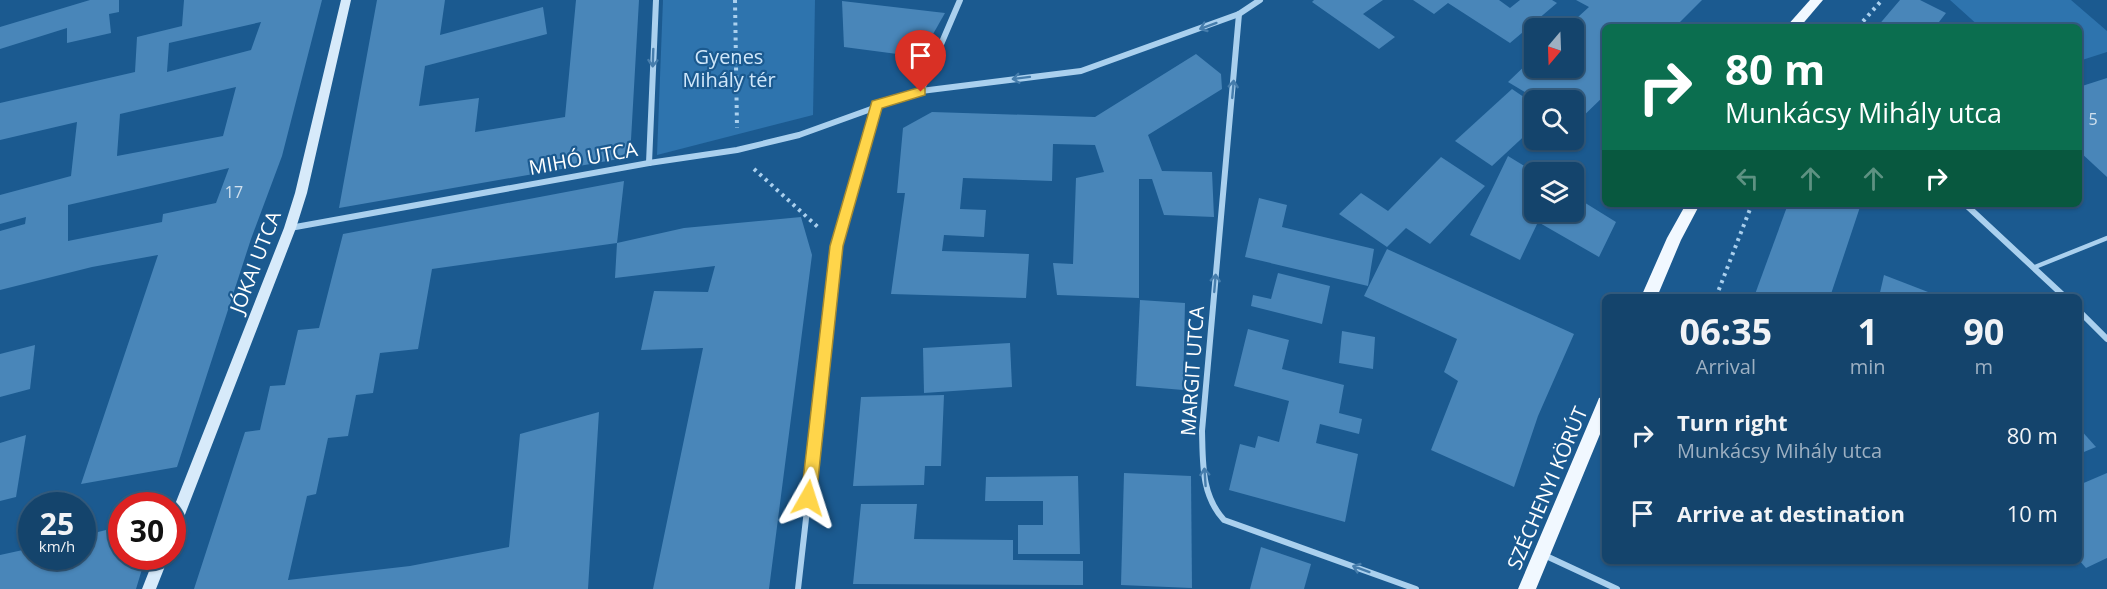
<!DOCTYPE html>
<meta charset="utf-8">
<style>
:root{--surface:#14446c;--page:#214e74;--text:#f1f3f6;--muted:#9db0c2;--line:#335c7f}
body{margin:0;font-family:"Open Sans",sans-serif;background:var(--page);color:var(--text);height:100vh;display:flex;flex-direction:column;font-size:22px;white-space:nowrap}
*{box-sizing:border-box;margin:0}
p{font-size:20px;color:var(--muted)}
.icon{flex:none;width:33px;height:33px;fill:none;stroke:currentColor;stroke-width:2;stroke-linecap:round;stroke-linejoin:round}
.map{position:relative;flex:1;overflow:hidden}
.drawer{position:absolute;left:1602px;top:294px;width:480px;height:270px;display:flex;flex-direction:column;background:var(--surface);border-radius:9px;box-shadow:0 2px 4px #0004,0 0 0 2px var(--line)}
.drawer>*{flex:none}
.hud{position:absolute;left:1602px;top:24px;width:480px;height:183px;border-radius:9px;box-shadow:0 2px 4px #0004,0 0 0 2px var(--line);background:#0b6e4f;color:#fff;overflow:hidden}
.needle{width:39px;rotate:199deg}
.controls{position:absolute;left:1524px;top:18px;display:grid;gap:12px}
.controls a{display:grid;place-items:center;width:60px;height:60px;border-radius:9px;background:var(--surface);box-shadow:0 2px 4px #0004,0 0 0 2px var(--line);font-size:30px}
.speed{position:absolute;left:18px;top:492px;display:flex;gap:12px;font-size:30px;font-weight:700;text-align:center}
.speed>*{display:grid;place-content:center;width:78px;height:78px;border-radius:50%;background:var(--surface);box-shadow:0 2px 4px #0004,0 0 0 2px var(--line);line-height:1}
.speed small{font-size:15px;font-weight:400}
.speed .limit{border:9px solid #d22;background:#fff;color:#111}
.pin{position:absolute;display:grid;place-items:center;width:51px;height:51px;color:#fff;margin:-62px -26px;border-radius:50% 50% 50% 0;rotate:-45deg;box-shadow:0 0 6px #0007}
.pin .icon{rotate:45deg}
.me{position:absolute;width:66px;margin:-33px;rotate:6deg;stroke-linejoin:round;filter:drop-shadow(0 0 4px #0008)}
.turn{display:flex;align-items:center;gap:21px;height:126px;padding:0 24px;font-size:27px}
.turn .icon{width:78px;height:78px;stroke-width:2.5}
.turn b{display:block;font-size:42px;line-height:51px}
.lanes{display:flex;align-items:center;height:57px;padding:0 24px;background:#0003;justify-content:center;gap:30px;direction:ltr}
.lanes .off{opacity:.35}
.eta{display:flex;justify-content:space-evenly;align-items:center;height:102px;text-align:center}
.eta b{font-size:36px;font-weight:700;line-height:42px}
ul{padding:0;list-style:none}
li{display:flex;align-items:center;gap:18px;height:78px;padding:0 24px}
li div{flex:1}
li b{display:block;font-size:22px}
li em{font-style:normal}
.map>svg:first-child{display:block}
.green{fill:#2e74ae}
.building{fill:#4986b9;fill-rule:evenodd}
.lines{fill:none;stroke-linecap:round;stroke-linejoin:round}
.path{stroke:#aad0ee;stroke-width:4;stroke-dasharray:3 4.5;stroke-linecap:butt}
.lane{stroke:#aad0ee;stroke-width:4.5}
.street{stroke:#aad0ee;stroke-width:6}
.secondary{fill:#d7eafa;fill-rule:evenodd}
.primary{fill:#f1f8ff;fill-rule:evenodd}
.oneway{stroke:#467dac}
.route{fill:#ffd54a;stroke:#a68a30;stroke-width:1.5}
.labels{text-anchor:middle;dominant-baseline:central;stroke-width:4.5;stroke-linejoin:round;paint-order:stroke}
.number-label{font-size:16px;fill:#d2e1ee}
.park-label{font-size:20px;fill:#d0e7fa;stroke:#1b5a90}
.street-label{font-size:20px;fill:#fff;stroke:#1b5a90}
</style>
<div class="map">
<svg width="2107" height="589" viewBox="0 0 2107 589">
<rect width="100%" height="100%" fill="#1b5a90"/>
<g class="green">
<path d="M663,0H815L813,115L657,155Z"/>
<path d="M1950,0H2071L2107,31V52L2079,61V27H1980Z"/>
</g>
<g class="building">
<path d="M90,0H119V12L109,14L111,33L67,43V28L0,49V27Z"/>
<path d="M184,0H322L282,156L251,239L177,467L81,484L158,255L92,267L0,290V231L25,224L26,217L0,224V195L71,176L77,122L0,140V103L135,72L137,37L182,26ZM261,22L251,50L167,72L169,43ZM236,87L223,136L117,156L120,114ZM229,168L216,203L163,214L162,222L68,241V205Z"/>
<path d="M377,0H445L440,35L543,7L547,34L425,66L419,106L479,98L475,132L565,117L576,0H639L630,157L339,208Z"/>
<path d="M1314,0H1383L1363,14L1395,37L1379,49L1312,2Z"/>
<path d="M1413,0H1499L1510,8L1520,0H1552L1557,3L1510,43L1448,3L1434,14Z"/>
<path d="M1576,0H1702L1675,27H1605V95L1575,124L1574,100H1538L1508,82L1534,57V68H1574V28H1566L1589,7Z"/>
<path d="M1900,0H1920L1946,13L1939,22L1944,27H1877Z"/>
<path d="M842,1L945,13L920,57L844,47Z"/>
<path d="M1196,54L1221,74L1222,89L1148,135L1162,171L1212,172L1214,217L1164,215L1152,179H1139V298L1057,295L1053,263L1073,264L1076,178L1104,172L1095,145L1053,144L1052,181L963,178L960,209L986,210L984,237L944,235L942,251L1029,254L1026,298L891,294L905,193H897L903,128L932,112L1095,117Z"/>
<path d="M2107,78V177L2079,151V87Z"/>
<path d="M1512,89L1534,104V127L1492,166L1455,141Z"/>
<path d="M1508,156L1534,172V212H1574V196L1616,222L1599,257L1538,222L1520,260L1470,235Z"/>
<path d="M1441,157L1485,186L1430,244L1406,228L1387,247L1339,214L1361,193L1388,211Z"/>
<path d="M624,181L617,243L432,269L418,349L380,353L373,393L356,395L348,436L328,438L316,494L307,496L288,580L410,566L509,547L520,434L599,412L588,589H194L245,432L260,430L270,386L285,385L298,330L319,328L343,234Z"/>
<path d="M1259,198L1287,205L1282,227L1374,249L1368,286L1245,257Z"/>
<path d="M1788,204H1861L1830,297H1754Z"/>
<path d="M801,217L812,255L769,589H653L703,348L641,350L654,291L708,292L715,266L615,278L617,243L684,228Z"/>
<path d="M1387,249L1574,334L1538,416L1514,487L1431,450L1458,381L1444,372L1457,339L1364,296Z"/>
<path d="M1278,273L1330,286L1322,324L1251,306L1253,295L1271,299Z"/>
<path d="M1884,275L1941,297H1879Z"/>
<path d="M1140,300L1185,303L1183,390L1136,386Z"/>
<path d="M1248,329L1289,340L1282,369L1344,385L1339,413L1362,419L1359,434L1320,424L1316,443L1358,454L1345,522L1229,490L1240,444L1255,448L1258,436L1279,442L1289,401L1234,386Z"/>
<path d="M1342,331L1375,337L1373,369L1339,363Z"/>
<path d="M1010,343L1012,387L924,393L923,348Z"/>
<path d="M35,345L30,389L0,397V354Z"/>
<path d="M944,395L941,466H925L924,485L853,486L861,397Z"/>
<path d="M2079,428L2096,447L2079,454Z"/>
<path d="M26,435L16,497L0,501V443Z"/>
<path d="M1124,473L1191,476L1192,588L1121,585Z"/>
<path d="M2107,473V558L2086,568L2079,560V485Z"/>
<path d="M1078,476L1080,554H1018V525H1043V501H985L986,477Z"/>
<path d="M861,504H917L914,539L1013,540V560L1083,561V585L853,584Z"/>
<path d="M122,526V556H146L136,589H0V555L32,548V556H82V536Z"/>
<path d="M1261,547L1311,564L1304,589H1250Z"/>
</g>
<g class="lines">
<g class="path">
<path d="M735,0L737,128"/>
<path d="M1858,27L1882,0"/>
<path d="M754,169L819,228"/>
<path d="M1716,297L1752,204"/>
</g>
<path class="lane" d="M2035,267L2107,238"/>
<g class="street">
<path d="M1239,14L1202,431C1203,463 1201,495 1224,520L1416,589"/>
<path d="M921,91L960,0"/>
<path d="M649,163L656,0"/>
<path d="M1965,204L2065,297"/>
<path d="M290,228L649,163L737,150L799,135L921,91L1081,71L1239,14L1260,0"/>
<path d="M2079,311L2107,339"/>
<path d="M1544,555L1617,589"/>
<path d="M798,589L837,246L877,105"/>
</g>
<g class="secondary">
<path d="M341,0H351L307,193L296,228L179,530L177,535L172,536V512L284,228L295,193Z"/>
<path d="M155,556H169L156,589H142Z"/>
</g>
<g class="primary">
<path d="M1810,0H1823L1800,27H1786Z"/>
<path d="M1686,204H1700L1681,240L1657,297H1641L1667,238Z"/>
<path d="M1605,396V422L1536,589H1518L1597,403L1599,398Z"/>
</g>
</g>
<defs><path id="oneway-shaft" d="M-6 0H5M1.5-3L5.5 0L1.5 3" fill="none" stroke-width="1.6" stroke-linecap="round" stroke-linejoin="round" transform="scale(1.5)"/></defs>
<g class="oneway">
<use href="#oneway-shaft" transform="translate(1208 26) rotate(160)"/>
<use href="#oneway-shaft" transform="translate(653 58) rotate(92)"/>
<use href="#oneway-shaft" transform="translate(1021 78) rotate(173)"/>
<use href="#oneway-shaft" transform="translate(1233 89) rotate(-85)"/>
<use href="#oneway-shaft" transform="translate(1215 283) rotate(-85)"/>
<use href="#oneway-shaft" transform="translate(1205 477) rotate(-94)"/>
<use href="#oneway-shaft" transform="translate(1361 569) rotate(-160)"/>
</g>
<path class="route" d="M921,87L925,88V95L882,108L843,246L816,498L814,503L808,505L803,503L801,498L830,246L872,101Z"/>
<g class="labels">
<g class="number-label">
<text x="2093" y="119">5</text>
<text x="234" y="192">17</text>
</g>
<g class="park-label">
<text x="729" y="56">Gyenes<tspan x="729" dy="23">Mihály tér</tspan></text>
</g>
<g class="street-label">
<text transform="translate(583 158) rotate(-10)">MIHÓ UTCA</text>
<text transform="translate(255 262) rotate(-69)">JÓKAI UTCA</text>
<text transform="translate(1192 371) rotate(-86)">MARGIT UTCA</text>
<text transform="translate(1547 488) rotate(-67)">SZÉCHENYI KÖRÚT</text>
</g>
</g>
</svg>
<div class="controls">
<a><svg class="needle" viewBox="-14 -14 28 28"><path d="M0-13l5 13h-10z" fill="#e53935"/><path d="M0 13l5-13h-10z" fill="#9db0c2"/></svg></a>
<a><svg class="icon" aria-label="search" viewBox="0 0 24 24"><circle cx="10" cy="10" r="6"/><path d="M15 15l6 6"/></svg></a>
<a><svg class="icon" aria-label="layers" viewBox="0 0 24 24"><path d="M12 4l9 5-9 5-9-5zM3 14l9 5 9-5"/></svg></a>
</div>
<div class="speed"><div>25<small>km/h</small></div><div class="limit">30</div></div>
<div class="pin" style="left:921px;top:92px;background:#d93025"><svg class="icon" aria-label="arrive" viewBox="0 0 24 24"><path d="M6 21V4h12l-3 4 3 4H6"/></svg></div>
<svg class="me" style="left:808px;top:498px" viewBox="-20 -20 40 40"><path d="M0-17L14 15 0 8-14 15z" fill="#ffd54a" stroke="#fff" stroke-width="4"/></svg>
<div class="hud">
<div class="turn"><svg class="icon" aria-label="right" viewBox="0 0 24 24"><path d="M7 20v-9h11M14 6l5 5-5 5"/></svg><div><b>80 m</b>Munkácsy Mihály utca</div></div>
<div class="lanes"><svg class="icon off" aria-label="left" viewBox="0 0 24 24"><path d="M17 20v-9H6M10 6l-5 5 5 5"/></svg><svg class="icon off" aria-label="ahead" viewBox="0 0 24 24"><path d="M12 20V5M6 11l6-6 6 6"/></svg><svg class="icon off" aria-label="ahead" viewBox="0 0 24 24"><path d="M12 20V5M6 11l6-6 6 6"/></svg><svg class="icon" aria-label="right" viewBox="0 0 24 24"><path d="M7 20v-9h11M14 6l5 5-5 5"/></svg></div>
</div>
<section class="drawer">
<div class="eta">
<div><b>06:35</b><p>Arrival</p></div>
<div><b>1</b><p>min</p></div>
<div><b>90</b><p>m</p></div>
</div>
<ul>
<li><svg class="icon" aria-label="right" viewBox="0 0 24 24"><path d="M7 20v-9h11M14 6l5 5-5 5"/></svg><div><b>Turn right</b><p>Munkácsy Mihály utca</p></div><em>80 m</em></li>
<li><svg class="icon" aria-label="arrive" viewBox="0 0 24 24"><path d="M6 21V4h12l-3 4 3 4H6"/></svg><div><b>Arrive at destination</b></div><em>10 m</em></li>
</ul>
</section>
</div>
